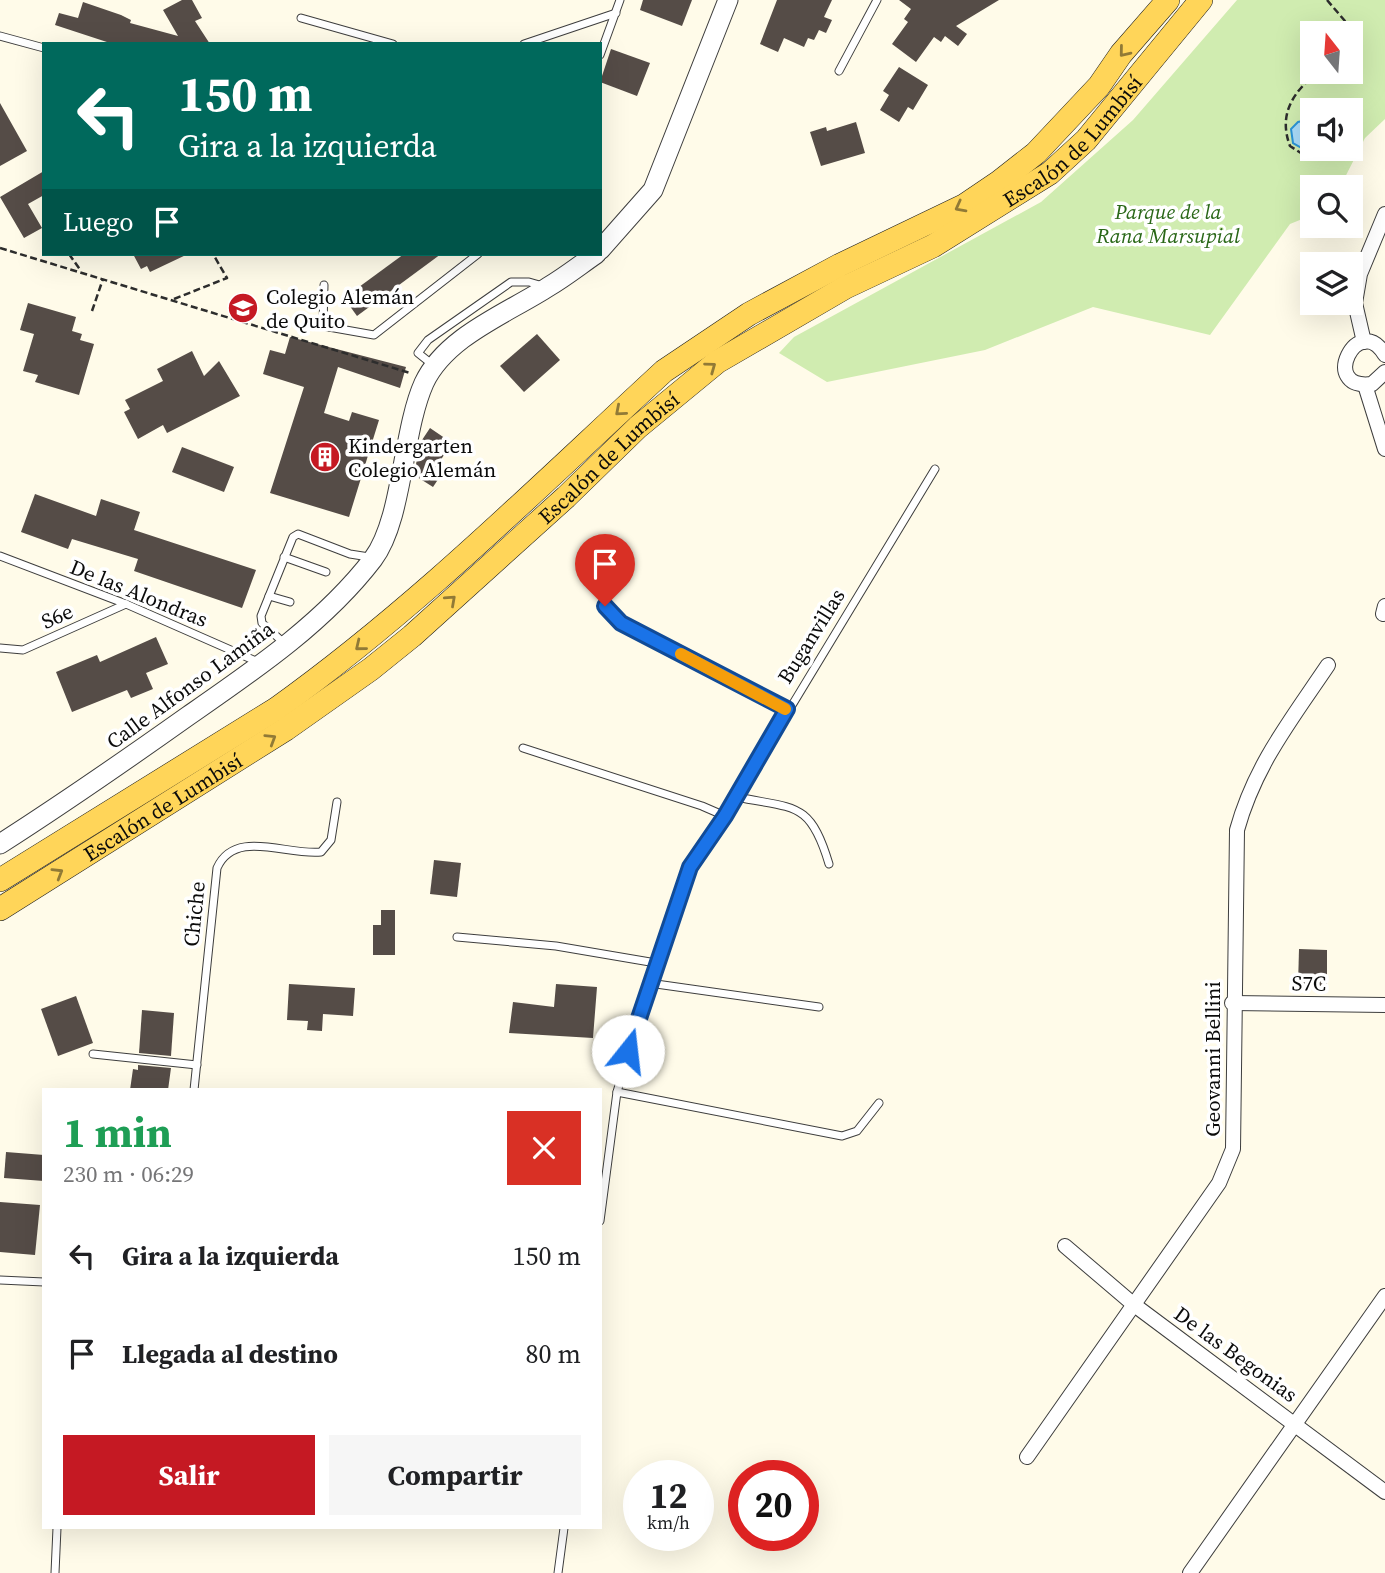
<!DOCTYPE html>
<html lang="es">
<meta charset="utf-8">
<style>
:root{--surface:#fff;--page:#f6f6f6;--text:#202124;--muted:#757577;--accent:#c51923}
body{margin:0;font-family:"Source Serif 4",serif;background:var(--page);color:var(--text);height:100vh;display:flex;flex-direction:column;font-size:26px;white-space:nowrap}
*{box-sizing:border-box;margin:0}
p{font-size:23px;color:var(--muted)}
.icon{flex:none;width:38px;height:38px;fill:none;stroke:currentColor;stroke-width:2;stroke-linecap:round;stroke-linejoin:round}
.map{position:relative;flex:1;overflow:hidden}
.drawer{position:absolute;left:42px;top:1088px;width:560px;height:441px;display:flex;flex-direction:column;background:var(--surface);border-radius:0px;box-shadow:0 7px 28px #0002}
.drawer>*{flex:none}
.hud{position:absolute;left:42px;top:42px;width:560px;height:214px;border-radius:0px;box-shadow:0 7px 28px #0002;background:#00695c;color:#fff;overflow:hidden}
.needle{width:46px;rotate:343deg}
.controls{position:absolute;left:1300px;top:21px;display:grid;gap:14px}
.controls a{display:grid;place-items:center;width:63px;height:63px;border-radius:0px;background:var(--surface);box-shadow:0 7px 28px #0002;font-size:35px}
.speed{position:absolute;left:623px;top:1460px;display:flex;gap:14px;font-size:35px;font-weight:700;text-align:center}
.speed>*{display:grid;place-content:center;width:91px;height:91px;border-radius:50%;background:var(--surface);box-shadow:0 7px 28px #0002;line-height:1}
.speed small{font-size:18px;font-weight:400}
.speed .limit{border:10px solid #d22;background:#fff;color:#111}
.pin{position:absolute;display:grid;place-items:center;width:60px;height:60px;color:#fff;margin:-72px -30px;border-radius:50% 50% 50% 0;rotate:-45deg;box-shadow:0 0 7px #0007}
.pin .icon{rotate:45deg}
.me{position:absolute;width:77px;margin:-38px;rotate:16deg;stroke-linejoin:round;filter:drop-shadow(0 0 5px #0008)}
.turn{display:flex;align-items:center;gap:24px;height:147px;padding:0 21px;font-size:32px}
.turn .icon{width:91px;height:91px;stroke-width:2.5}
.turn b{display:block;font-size:49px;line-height:60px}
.then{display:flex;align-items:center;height:66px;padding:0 21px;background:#0003;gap:14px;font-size:26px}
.round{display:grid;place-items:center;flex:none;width:74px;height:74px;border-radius:0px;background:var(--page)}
.headline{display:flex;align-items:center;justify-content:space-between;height:119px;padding:0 21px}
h1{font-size:42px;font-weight:700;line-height:52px;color:#1e9e55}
.button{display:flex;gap:14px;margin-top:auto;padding:14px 21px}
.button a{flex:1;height:80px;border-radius:0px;background:var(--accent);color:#fff;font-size:28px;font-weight:700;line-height:80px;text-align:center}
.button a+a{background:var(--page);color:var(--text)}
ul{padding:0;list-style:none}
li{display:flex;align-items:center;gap:21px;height:98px;padding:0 21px}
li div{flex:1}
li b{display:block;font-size:26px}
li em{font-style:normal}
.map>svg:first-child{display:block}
.green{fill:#d0ecb0;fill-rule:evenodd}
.water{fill:#aaddfb;stroke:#2b95d8;stroke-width:2}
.building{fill:#554c47}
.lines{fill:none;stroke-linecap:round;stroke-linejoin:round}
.service-casing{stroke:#3e3e3e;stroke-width:9}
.minor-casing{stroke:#3e3e3e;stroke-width:16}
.tertiary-casing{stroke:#3e3e3e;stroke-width:21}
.primary-casing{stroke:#1c1c1c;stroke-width:24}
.path{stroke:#2d2d2d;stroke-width:2.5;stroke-dasharray:7 3.5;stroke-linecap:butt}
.service{stroke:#fff;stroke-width:7}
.minor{stroke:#fff;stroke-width:14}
.tertiary{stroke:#fff;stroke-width:19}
.primary{stroke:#ffd559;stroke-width:23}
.oneway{stroke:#917a36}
.route-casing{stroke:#114b97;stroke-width:18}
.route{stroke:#1a73e8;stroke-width:12}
.slow{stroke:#f59e0b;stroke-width:12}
.labels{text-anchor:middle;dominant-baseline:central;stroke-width:7;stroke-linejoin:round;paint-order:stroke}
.street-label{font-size:21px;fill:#0b0b0b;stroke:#fff}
.park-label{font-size:21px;font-style:italic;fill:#296717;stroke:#fff}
.poi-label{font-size:21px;fill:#0b0b0b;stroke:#fff;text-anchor:start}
</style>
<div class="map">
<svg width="1385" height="1573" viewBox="0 0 1385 1573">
<rect width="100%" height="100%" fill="#fffbe9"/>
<path class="green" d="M1237,0H1385V119L1365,138L1340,187H1312V215L1290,224L1210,335L1093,307L985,350L827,382L779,353L794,337L1041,202L1133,120ZM1312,33H1351V72H1312ZM1312,110H1351V149H1312Z"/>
<path class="water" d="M1312,119V148L1307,151L1293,143L1291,129L1298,122Z"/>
<g class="building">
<path d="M182,0H192L202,18L195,21L210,44H113L55,25L59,13L78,18L83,2L121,15L131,20L130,23L178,36L163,10Z"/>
<path d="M643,0H692L682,26L640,10Z"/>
<path d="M777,0H832L824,17L832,20L826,33L819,30L814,40L808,38L804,47L784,38L778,52L760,44Z"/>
<path d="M899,0H999L956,26L967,34L958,46L945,36L941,42L934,37L916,62L892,44L908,22L904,19L911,9Z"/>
<path d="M611,49L650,63L637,96L600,82Z"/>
<path d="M899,67L928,85L913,110L908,107L899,122L880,110L889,95L883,91Z"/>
<path d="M0,103L27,151L0,166Z"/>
<path d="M856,122L865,153L821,166L810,132L826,127L827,131Z"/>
<path d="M44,171V195L28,204L42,228L24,238L0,197Z"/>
<path d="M133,254H188L150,272L147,266L141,269Z"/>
<path d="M404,254H441L357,316L344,298Z"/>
<path d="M28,303L76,317L72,331L82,334L80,340L94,344L79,395L35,382L38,375L23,371L34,334L20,330Z"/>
<path d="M537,334L560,360L524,392L500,366Z"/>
<path d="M290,337L406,367L400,388L338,367L324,413L349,421L352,412L379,420L349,517L270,493L304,387L263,374L270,350L285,354Z"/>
<path d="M192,351L204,376L219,361L240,396L167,433L163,425L138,439L124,412L130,409L125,400L163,381L157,369Z"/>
<path d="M430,428L452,443L436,467L443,472L433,487L414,475L420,443Z"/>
<path d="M182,447L234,467L224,492L172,472Z"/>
<path d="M35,494L96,516L101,499L140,512L134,530L256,570L242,608L134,571L138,559L72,539L68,549L21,532Z"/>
<path d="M156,637L168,664L146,673L153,689L131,698L127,690L72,712L56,672L97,655L100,662Z"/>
<path d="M434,860L461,863L457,897L430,894Z"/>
<path d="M381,910H395V955H373V925H381Z"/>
<path d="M1299,949L1327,950V986H1298Z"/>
<path d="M289,984L355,988L353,1016L323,1014L322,1031L307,1030L308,1021L287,1020Z"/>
<path d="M556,984L597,987L593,1038L509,1033L513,1002L554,1007Z"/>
<path d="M76,996L93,1043L58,1056L41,1009Z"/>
<path d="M142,1010L174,1013L171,1056L139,1053Z"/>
<path d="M138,1065L171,1068L168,1090H130L133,1069L138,1070Z"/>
<path d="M6,1152L44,1155V1181L4,1178Z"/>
<path d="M0,1202L40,1205L35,1255L0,1252Z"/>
</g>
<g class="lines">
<g class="service-casing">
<g id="service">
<path d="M301,18L393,44"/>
<path d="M0,36L44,48"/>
<path d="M524,44L616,13"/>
<path d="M600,55L620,0"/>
<path d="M839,71L877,0"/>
<path d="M324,285L323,326L374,335L478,254"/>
<path d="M433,365L418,353L428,340L511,282H529L543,286"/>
<path d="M0,556L126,604L258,662"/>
<path d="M284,557L326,572"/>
<path d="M269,596L290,602"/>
<path d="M605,606L621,623L787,709"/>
<path d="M285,644L262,623L261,616L293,537L298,534L350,554L369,557"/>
<path d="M0,648L23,650L126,604"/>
<path d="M523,748L702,806L725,816"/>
<path d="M737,797C794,809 810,800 829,864"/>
<path d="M457,937L556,946L656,963"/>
<path d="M649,983L819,1007"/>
<path d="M93,1054L197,1065"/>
<path d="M194,1090L217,868C235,828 287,856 321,852L331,840L337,802"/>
<path d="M617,1092L842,1136L857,1131L879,1103"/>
<path d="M600,1221L617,1092L640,1011L690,867L725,816L935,469"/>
<path d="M0,1280L44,1282"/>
<path d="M55,1573L57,1528"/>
<path d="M558,1573L564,1528"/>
</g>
</g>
<g class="minor-casing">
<g id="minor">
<path d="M1364,342L1355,303L1360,274L1385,214"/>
<path d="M1385,355C1358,310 1318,391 1372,384L1385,372"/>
<path d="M1365,385L1385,449"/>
<path d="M1383,614L1385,606"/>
<path d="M1232,1003L1385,1005"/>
<path d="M1065,1246L1133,1304L1385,1492"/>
<path d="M1027,1457L1219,1183L1233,1149L1237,830C1255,765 1291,720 1328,665"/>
<path d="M1190,1573L1385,1296"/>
</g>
</g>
<g class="tertiary-casing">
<g id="tertiary">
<path d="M600,250L653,190L728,0"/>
<path d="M0,844C64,803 126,760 188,716C253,671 324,623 373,559C403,519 402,432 424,383C446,336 508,313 548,287C565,277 580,265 596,254"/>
</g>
</g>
<g class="primary-casing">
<g id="primary">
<path d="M0,880L276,709C416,609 538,487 664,371L749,314L840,265L965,205L999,182L1036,153L1099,86L1121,54L1168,0"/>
<path id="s1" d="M0,909L286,729L371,669L412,636L566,497L638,427L717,362L846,287L933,246L1050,173L1086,140L1201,0"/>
</g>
</g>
<g class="path">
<path d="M1327,0L1351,28L1349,33"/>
<path d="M1318,72C1293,92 1278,114 1290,146L1304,155H1318"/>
<path d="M0,248L410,373"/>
<path d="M69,254L81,271"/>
<path d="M174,299L227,278L213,254"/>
<path d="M92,311L103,279"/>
</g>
<use href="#service" class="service"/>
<use href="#minor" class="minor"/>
<use href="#tertiary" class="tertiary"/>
<use href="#primary" class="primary"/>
</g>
<defs><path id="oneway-chevron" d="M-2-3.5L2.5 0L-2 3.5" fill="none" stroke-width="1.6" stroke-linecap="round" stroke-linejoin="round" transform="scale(1.75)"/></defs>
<g class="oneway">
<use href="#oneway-chevron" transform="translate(1124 52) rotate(129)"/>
<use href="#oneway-chevron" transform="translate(960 207) rotate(152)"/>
<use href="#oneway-chevron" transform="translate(711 367) rotate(-36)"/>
<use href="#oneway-chevron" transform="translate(620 411) rotate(139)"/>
<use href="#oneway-chevron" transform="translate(451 600) rotate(-42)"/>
<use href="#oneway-chevron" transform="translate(360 646) rotate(141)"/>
<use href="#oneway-chevron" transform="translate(271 739) rotate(-32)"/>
<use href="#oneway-chevron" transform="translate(58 873) rotate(-31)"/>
</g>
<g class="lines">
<g class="route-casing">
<path id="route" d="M605,606L621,623L787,709L725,816L690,867L628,1051"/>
</g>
<use href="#route" class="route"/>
<path class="slow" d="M681,654L785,709"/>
</g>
<defs>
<g id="school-disc" transform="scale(1.575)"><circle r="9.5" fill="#c51923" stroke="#fff"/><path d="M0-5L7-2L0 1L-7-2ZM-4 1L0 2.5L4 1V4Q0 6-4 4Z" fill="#fff"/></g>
<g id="building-disc" transform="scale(1.575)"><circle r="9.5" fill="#c51923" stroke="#fff"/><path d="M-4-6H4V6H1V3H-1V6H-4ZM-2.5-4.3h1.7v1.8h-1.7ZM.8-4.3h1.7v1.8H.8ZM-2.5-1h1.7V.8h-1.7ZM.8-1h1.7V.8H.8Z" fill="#fff"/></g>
</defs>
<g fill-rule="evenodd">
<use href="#school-disc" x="243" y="308"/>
<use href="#building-disc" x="325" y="457"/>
</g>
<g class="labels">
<g class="street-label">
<text stroke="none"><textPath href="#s1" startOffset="1326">Escalón de Lumbisí</textPath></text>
<text stroke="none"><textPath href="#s1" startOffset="760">Escalón de Lumbisí</textPath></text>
<text transform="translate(139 593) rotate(22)">De las Alondras</text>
<text transform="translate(57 616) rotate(-24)">S6e</text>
<text transform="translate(811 636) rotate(-58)">Buganvillas</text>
<text transform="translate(190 685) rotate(-36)">Calle Alfonso Lamiña</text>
<text stroke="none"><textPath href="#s1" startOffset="192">Escalón de Lumbisí</textPath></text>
<text transform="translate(194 914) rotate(-84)">Chiche</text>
<text transform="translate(1309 983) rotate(1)">S7C</text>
<text transform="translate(1212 1059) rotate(-90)">Geovanni Bellini</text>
<text transform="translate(1236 1354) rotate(36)">De las Begonias</text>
</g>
<g class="park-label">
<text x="1168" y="211">Parque de la<tspan x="1168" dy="24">Rana Marsupial</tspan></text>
</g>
<g class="poi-label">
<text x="266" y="296">Colegio Alemán<tspan x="266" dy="24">de Quito</tspan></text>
<text x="348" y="445">Kindergarten<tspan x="348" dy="24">Colegio Alemán</tspan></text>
</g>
</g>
</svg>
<div class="controls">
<a><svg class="needle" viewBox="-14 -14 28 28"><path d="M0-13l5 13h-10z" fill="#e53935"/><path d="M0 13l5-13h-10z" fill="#757577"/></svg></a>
<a><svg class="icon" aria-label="sound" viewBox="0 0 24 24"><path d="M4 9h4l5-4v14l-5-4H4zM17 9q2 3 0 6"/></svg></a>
<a><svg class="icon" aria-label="search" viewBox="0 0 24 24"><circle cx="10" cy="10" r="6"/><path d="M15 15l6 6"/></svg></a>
<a><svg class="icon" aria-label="layers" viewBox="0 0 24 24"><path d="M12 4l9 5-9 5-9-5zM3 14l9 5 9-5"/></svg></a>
</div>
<div class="speed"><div>12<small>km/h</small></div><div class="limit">20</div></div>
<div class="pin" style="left:605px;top:606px;background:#d93025"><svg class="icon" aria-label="arrive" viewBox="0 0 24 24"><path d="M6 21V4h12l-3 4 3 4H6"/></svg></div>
<svg class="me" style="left:628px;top:1051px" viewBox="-20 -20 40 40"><circle r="19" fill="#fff"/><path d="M0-13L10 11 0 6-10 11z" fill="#1a73e8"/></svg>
<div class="hud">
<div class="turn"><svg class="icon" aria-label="left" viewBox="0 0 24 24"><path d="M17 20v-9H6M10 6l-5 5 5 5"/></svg><div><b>150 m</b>Gira a la izquierda</div></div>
<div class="then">Luego<svg class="icon" aria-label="arrive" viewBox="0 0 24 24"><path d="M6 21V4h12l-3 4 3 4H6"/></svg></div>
</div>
<section class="drawer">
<div class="headline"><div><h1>1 min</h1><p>230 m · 06:29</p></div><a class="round" style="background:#d93025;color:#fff"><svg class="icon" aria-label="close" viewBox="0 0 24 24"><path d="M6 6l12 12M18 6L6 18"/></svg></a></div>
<ul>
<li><svg class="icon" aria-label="left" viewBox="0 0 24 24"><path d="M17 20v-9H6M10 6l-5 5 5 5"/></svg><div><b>Gira a la izquierda</b></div><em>150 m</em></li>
<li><svg class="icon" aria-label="arrive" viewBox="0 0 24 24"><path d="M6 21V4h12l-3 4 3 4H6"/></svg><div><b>Llegada al destino</b></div><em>80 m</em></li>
</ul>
<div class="button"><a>Salir</a><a>Compartir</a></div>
</section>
</div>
